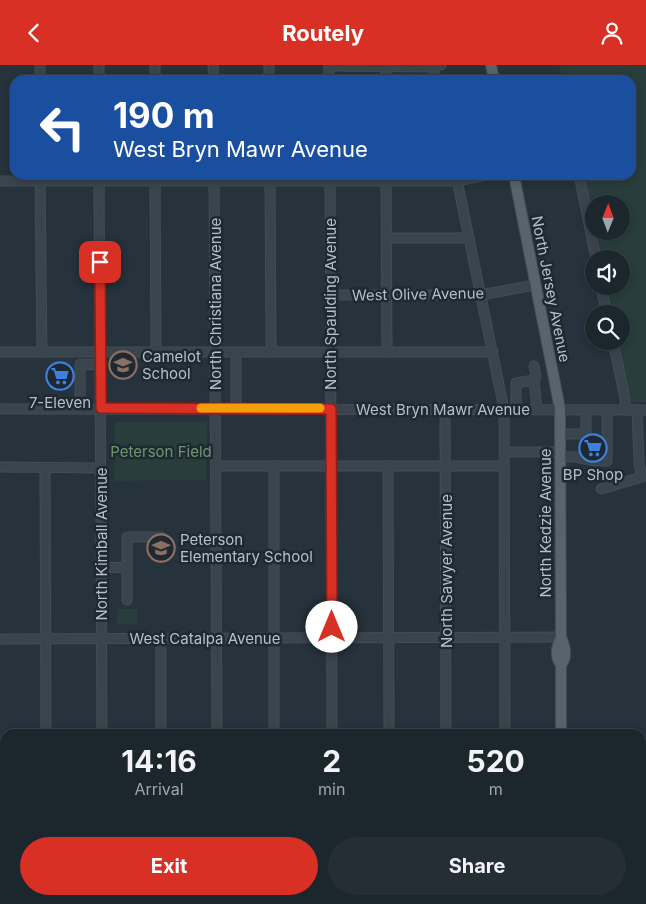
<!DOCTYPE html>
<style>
:root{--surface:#1c262d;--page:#252e35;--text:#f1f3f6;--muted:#a0a5aa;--line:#3a4349;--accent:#d93025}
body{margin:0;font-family:Inter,sans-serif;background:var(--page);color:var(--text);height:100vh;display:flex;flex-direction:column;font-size:19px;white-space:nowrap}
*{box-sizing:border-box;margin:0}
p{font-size:16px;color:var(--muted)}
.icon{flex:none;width:28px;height:28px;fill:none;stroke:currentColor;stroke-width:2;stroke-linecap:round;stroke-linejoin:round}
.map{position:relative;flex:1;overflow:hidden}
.details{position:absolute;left:0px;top:664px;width:646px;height:176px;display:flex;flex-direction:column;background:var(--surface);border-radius:15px 15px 0 0;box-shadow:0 2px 8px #0003,0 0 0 1px var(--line)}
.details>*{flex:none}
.top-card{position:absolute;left:10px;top:10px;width:626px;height:105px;border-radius:15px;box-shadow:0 2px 8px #0003,0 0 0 1px var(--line);background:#1a4fa0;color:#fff;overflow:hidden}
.needle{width:32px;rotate:1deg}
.buttons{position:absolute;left:585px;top:130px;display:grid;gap:10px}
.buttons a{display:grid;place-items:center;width:45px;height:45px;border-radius:50%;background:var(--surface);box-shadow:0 2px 8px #0003,0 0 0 1px var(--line);font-size:25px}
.pin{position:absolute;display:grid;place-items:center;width:42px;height:42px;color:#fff;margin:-21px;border-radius:10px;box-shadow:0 2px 8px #0006}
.me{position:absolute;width:55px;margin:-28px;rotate:0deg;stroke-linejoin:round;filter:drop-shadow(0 0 4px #0008)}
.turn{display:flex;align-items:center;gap:18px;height:105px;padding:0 20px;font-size:22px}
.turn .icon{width:65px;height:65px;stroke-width:2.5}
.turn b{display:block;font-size:35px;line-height:42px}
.eta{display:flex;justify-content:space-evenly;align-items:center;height:85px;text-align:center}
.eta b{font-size:30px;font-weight:700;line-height:35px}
.cta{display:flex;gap:10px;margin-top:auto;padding:10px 20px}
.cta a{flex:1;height:58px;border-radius:30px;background:var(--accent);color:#fff;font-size:20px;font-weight:700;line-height:58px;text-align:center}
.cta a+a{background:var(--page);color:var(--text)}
header{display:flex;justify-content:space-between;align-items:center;height:65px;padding:0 20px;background:var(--accent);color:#fff;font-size:22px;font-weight:700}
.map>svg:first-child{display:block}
.green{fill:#283d3c}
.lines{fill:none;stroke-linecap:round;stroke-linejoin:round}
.minor-casing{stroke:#434d55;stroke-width:11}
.major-casing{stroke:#434d55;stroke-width:12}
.minor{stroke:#3a444c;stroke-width:9}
.major{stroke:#58636c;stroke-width:10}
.route-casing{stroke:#8d1f18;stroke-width:12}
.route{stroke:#d93025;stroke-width:9}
.slow{stroke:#f59e0b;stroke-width:9}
.labels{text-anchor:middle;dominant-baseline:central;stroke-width:5;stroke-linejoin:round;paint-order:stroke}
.street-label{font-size:15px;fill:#b6bfc7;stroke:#1f2931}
.poi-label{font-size:15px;fill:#b6bfc7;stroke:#1f2931;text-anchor:start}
.park-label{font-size:15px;fill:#6f9673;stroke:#1f2931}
</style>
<header><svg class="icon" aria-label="back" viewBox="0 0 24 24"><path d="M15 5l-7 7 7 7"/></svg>Routely<svg class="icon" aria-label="person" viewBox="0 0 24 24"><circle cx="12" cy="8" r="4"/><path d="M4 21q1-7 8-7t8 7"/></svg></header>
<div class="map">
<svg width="646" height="839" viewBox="0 0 646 839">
<rect width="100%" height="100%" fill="#26323c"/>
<g class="green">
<path d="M559,0H646V337H629L616,276H621V249H611L605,221H621V194H599L594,166H621V139H594V166L582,110H631V15H562Z"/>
<path d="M115,357H207L206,415L114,416Z"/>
<rect x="117" y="544" width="20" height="15"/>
</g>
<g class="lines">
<g class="minor-casing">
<g id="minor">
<path d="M40,0V15"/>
<path d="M99,0V15"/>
<path d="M155,0V15"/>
<path d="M213,0L214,15"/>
<path d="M269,0V15"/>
<path d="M329,0V15"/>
<path d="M386,0V15"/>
<path d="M433,0L436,15"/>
<path d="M329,1L433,2L441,0"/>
<path d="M40,110L42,287"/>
<path d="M99,110L102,669"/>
<path d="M155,110L156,287"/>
<path d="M214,110L217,669"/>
<path d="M270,110L271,287"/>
<path d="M330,110L332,669"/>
<path d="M386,110L387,287"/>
<path d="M456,110L504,344L505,669"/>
<path d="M579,110L596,194"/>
<path d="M0,116H457L486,110"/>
<path d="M386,173H469"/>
<path d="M601,221L607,249"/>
<path d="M330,230H481L535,220"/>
<path d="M613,276L625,334V345"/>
<path d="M0,287H493"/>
<path d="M236,291V343"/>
<path d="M534,301L536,311L534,315L537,344"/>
<path d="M80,343V299L101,300"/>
<path d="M0,344L646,345"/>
<path d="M445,344L446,669"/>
<path d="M516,344V318L534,315"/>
<path d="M560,369H586V345"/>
<path d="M504,387H560"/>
<path d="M560,392H576L595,396H607V345"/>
<path d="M216,401H504"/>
<path d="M388,401L389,669"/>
<path d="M0,402L101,403"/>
<path d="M45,403L46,669"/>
<path d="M601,424L642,412L639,398L637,345"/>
<path d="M101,503L126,502"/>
<path d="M127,535V472H161"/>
<path d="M0,574L561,572"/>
<path d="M161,669V573"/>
<path d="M274,669V401"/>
<path d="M641,774L646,770"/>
<path d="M0,805H5"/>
<path d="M46,835V839"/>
<path d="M102,835V839"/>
<path d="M160,835V839"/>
<path d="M217,835V839"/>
<path d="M274,835V839"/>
<path d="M333,835V839"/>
<path d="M389,835V839"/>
<path d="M447,835V839"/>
<path d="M505,835V839"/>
<path d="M626,839V835"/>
</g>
</g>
<g class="major-casing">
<g id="major">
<path d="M491,0L494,15"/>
<path d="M514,110L560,344L561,572C557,581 554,591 561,600V669"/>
<path d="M561,572C565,582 568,591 561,600"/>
<path d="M560,839V835"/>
</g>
</g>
<use href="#minor" class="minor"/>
<use href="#major" class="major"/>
</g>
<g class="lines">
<g class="route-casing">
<path id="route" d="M100,197L101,343L331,344L332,562"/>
</g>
<use href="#route" class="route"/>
<path class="slow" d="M201,343H320"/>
</g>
<defs>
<g id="school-ring" transform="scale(1.4375)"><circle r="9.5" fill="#1f2931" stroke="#8d6e63" stroke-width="1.5"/><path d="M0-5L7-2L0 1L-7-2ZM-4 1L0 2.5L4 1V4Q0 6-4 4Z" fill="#8d6e63"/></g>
<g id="supermarket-ring" transform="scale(1.4375)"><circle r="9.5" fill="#1f2931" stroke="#3f7fe0" stroke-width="1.5"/><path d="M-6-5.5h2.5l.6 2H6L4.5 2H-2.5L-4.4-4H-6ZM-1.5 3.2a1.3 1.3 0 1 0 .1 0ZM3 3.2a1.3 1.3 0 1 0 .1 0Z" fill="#3f7fe0"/></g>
</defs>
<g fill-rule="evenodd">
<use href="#school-ring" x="123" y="300"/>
<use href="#supermarket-ring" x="60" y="311"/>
<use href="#supermarket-ring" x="593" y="383"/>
<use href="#school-ring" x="161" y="483"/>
</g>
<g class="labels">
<g class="street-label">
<text transform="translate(551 224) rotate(79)">North Jersey Avenue</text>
<text transform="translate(418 229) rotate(-1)">West Olive Avenue</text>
<text transform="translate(215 239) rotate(-90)">North Christiana Avenue</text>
<text transform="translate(330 239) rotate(-90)">North Spaulding Avenue</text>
<text x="443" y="344">West Bryn Mawr Avenue</text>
<text transform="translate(545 458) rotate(-90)">North Kedzie Avenue</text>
<text transform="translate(101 479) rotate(-90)">North Kimball Avenue</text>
<text transform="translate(446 506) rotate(-90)">North Sawyer Avenue</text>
<text x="205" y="573">West Catalpa Avenue</text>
</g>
<g class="poi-label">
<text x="142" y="291">Camelot<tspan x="142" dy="17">School</tspan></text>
<text x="60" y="337" text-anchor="middle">7-Eleven</text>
<text x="593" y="409" text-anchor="middle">BP Shop</text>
<text x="180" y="474">Peterson<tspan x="180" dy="17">Elementary School</tspan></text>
</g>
<g class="park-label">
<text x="161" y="386">Peterson Field</text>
</g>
</g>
</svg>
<div class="buttons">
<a><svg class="needle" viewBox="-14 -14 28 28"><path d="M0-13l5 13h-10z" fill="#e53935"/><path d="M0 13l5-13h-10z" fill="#a0a5aa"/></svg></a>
<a><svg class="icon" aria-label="sound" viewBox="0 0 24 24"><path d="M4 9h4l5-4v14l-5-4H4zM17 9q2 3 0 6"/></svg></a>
<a><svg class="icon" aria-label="search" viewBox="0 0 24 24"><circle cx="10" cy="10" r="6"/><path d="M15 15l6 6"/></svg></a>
</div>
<div class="pin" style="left:100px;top:197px;background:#d93025"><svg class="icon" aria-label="arrive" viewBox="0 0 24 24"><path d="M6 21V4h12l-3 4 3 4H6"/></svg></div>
<svg class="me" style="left:332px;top:562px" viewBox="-20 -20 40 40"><circle r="19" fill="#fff"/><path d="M0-13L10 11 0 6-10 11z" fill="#d93025"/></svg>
<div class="top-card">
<div class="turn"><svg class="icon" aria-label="left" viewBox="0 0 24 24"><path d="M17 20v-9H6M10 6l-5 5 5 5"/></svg><div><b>190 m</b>West Bryn Mawr Avenue</div></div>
</div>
<section class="details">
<div class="eta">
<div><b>14:16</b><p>Arrival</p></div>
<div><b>2</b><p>min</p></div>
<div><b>520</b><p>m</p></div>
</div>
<div class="cta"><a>Exit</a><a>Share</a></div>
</section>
</div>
